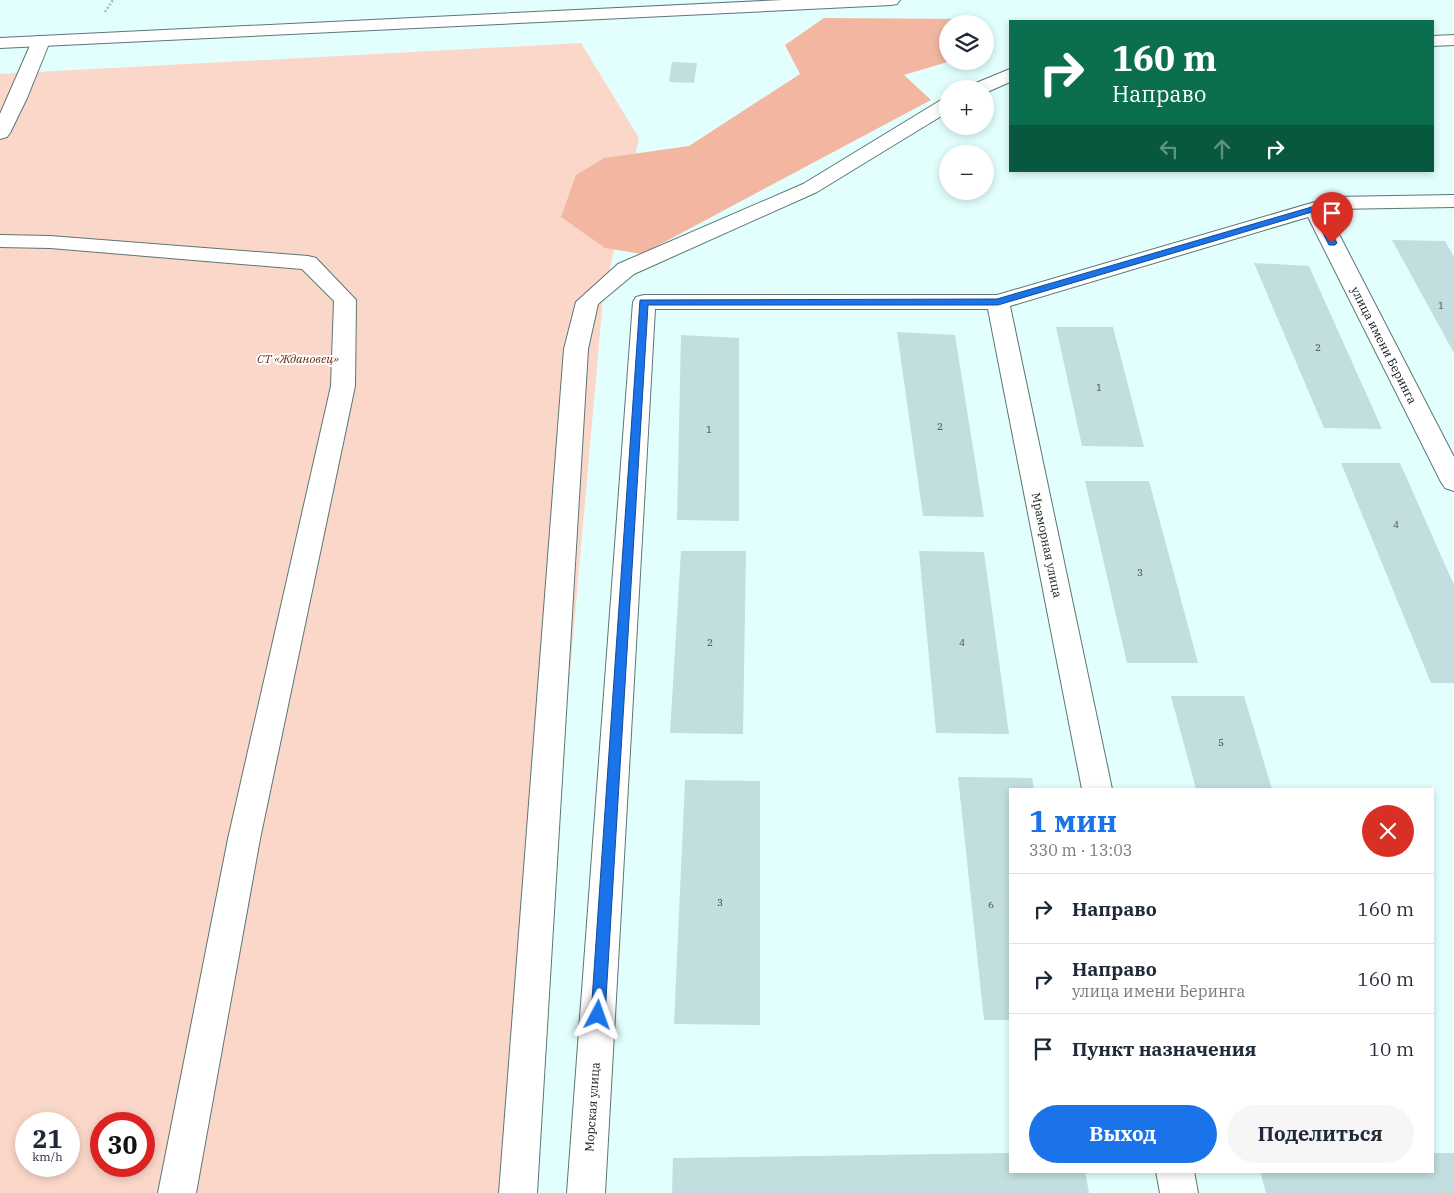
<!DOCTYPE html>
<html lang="ru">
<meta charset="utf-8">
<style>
:root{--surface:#fff;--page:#f6f6f7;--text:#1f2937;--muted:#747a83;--line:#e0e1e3;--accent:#1a73e8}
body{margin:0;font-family:"IBM Plex Serif",serif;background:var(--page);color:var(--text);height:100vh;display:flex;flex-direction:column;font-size:19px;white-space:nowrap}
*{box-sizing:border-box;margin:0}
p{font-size:16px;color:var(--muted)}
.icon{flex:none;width:28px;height:28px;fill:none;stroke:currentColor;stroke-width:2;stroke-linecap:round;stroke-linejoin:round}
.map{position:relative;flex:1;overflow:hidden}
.drawer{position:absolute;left:1009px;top:788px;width:425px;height:385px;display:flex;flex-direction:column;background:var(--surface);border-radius:0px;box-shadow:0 2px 8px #0003}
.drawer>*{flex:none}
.banner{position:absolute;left:1009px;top:20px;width:425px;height:152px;border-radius:0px;box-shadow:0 2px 8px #0003;background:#0b6e4f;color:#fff;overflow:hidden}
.fabs{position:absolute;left:939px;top:15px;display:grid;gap:10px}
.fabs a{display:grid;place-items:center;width:55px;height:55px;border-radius:50%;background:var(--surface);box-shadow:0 2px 8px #0003;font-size:25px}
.speed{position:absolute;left:15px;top:1112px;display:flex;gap:10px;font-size:25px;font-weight:700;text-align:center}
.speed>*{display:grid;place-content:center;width:65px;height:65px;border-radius:50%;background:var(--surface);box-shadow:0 2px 8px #0003;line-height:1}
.speed small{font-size:12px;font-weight:400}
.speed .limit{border:8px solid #d22;background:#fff;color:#111}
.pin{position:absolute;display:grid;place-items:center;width:42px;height:42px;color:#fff;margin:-51px -21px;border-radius:50% 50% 50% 0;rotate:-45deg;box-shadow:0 0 5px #0007}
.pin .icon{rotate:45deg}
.me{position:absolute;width:55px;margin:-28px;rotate:4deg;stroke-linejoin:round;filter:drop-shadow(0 0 4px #0008)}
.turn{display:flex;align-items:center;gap:18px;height:105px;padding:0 20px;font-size:22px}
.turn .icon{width:65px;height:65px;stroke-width:2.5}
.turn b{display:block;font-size:35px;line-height:42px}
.lanes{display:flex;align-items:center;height:48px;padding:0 20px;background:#0003;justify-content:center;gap:25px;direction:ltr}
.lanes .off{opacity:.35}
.round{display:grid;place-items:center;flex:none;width:52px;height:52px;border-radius:26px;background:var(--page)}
.overview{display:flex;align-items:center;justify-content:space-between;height:85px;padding:0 20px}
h1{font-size:30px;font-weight:700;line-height:38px;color:var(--accent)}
.action{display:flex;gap:10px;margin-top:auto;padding:10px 20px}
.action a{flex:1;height:58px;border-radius:30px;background:var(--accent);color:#fff;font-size:20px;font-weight:700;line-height:58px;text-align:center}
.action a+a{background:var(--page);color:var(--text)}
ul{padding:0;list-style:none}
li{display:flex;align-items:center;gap:15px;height:70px;padding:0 20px;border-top:1px solid var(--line)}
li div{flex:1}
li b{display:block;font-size:19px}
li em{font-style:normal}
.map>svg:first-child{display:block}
.green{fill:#fbd7c9;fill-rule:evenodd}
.forest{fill:#f3b7a1}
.building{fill:#c2dede}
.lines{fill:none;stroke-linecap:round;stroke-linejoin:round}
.minor-casing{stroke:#5c7675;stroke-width:2}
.major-casing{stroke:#5c7675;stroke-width:2}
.path{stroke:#a2bab9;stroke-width:2.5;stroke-dasharray:2 2;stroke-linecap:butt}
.minor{fill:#fff;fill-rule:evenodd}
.major{fill:#fff;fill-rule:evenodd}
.route{fill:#1a73e8;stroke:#114b97}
.labels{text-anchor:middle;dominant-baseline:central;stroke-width:4;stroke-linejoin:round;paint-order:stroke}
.number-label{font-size:10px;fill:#3d4c4c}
.street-label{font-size:12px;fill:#111b1b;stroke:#fff}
.park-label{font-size:12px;font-style:italic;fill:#6e290b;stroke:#fff}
</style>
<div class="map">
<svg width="1454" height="1193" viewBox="0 0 1454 1193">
<rect width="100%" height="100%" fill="#e2fffe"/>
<path class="green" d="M581,43L639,138L603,299L524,1193H0V74ZM26,1124H69V1166H26ZM101,1124H144V1166H101Z"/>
<path class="forest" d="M824,18L968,19L967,24H948V61H951L904,75L931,100L642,254L605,248L561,217L576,175L604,158L689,146L800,74L785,45Z"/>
<g class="building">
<path d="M672,62L697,63L694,83L669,82Z"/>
<path d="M1392,240L1445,241L1454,257V353Z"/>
<path d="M1254,263L1309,266L1382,429L1324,428Z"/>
<path d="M1056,327H1113L1144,447L1082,446Z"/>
<path d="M897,332L955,335L984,517L923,516Z"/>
<path d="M681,335L739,338V521L677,520Z"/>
<path d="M1341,463H1400L1454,585V683H1431Z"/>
<path d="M1085,481H1149L1198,663H1127Z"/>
<path d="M681,551H746L743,734L670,733Z"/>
<path d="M919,551L984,552L1009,734L936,733Z"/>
<path d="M1171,696H1244L1272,789H1196Z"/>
<path d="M958,777L1032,778L1034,789H1010V1020H984Z"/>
<path d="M685,780L760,781V1025L674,1024Z"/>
<path d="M1010,1153V1171H1085L1089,1193H672L673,1158Z"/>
<path d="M1432,1153H1454V1193H1266L1260,1171H1432Z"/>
</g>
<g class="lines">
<g class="minor-casing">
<g id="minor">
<path d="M1454,35V45L1432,46V36Z"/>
<path d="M41,36L47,37L50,41L27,98L10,133L7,137L0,139V114L32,41L35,37Z"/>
<path d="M1010,69V82L985,93V89H969L971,85Z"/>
<path d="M948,98V112L817,192L634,274L598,304L588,349L537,1193H499L564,349L576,302L618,264L803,184L941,100Z"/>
<path d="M1454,195V207L1333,209L1327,211L1454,457V491L1445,488L1441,482L1308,217L1010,306L1112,789H1082L988,309H655L605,1193H567L633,302L636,297L644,295H997L1332,197Z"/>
<path d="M0,235L50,236L308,256L316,258L356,300L355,386L260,839L196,1193H158L228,839L331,386L334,301L302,269L50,248L0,247Z"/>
<path d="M1156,1171H1194L1198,1193H1160Z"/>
</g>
</g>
<g class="major-casing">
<path id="major" d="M783,0H900L897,4L891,5L0,48V38Z"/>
</g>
<path class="path" d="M105,12L113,0"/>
<use href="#minor" class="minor"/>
<use href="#major" class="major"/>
</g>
<path class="route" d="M1315,206L1319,208L1337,243L1335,245H1329L1312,212L998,305H648L605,1015L603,1020L598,1021L593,1020L591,1015L640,300L997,299Z"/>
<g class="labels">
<g class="number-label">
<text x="1441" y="305">1</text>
<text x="1318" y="347">2</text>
<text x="1099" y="387">1</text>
<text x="940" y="426">2</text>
<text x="709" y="429">1</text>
<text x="1396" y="524">4</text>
<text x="1140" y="572">3</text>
<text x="710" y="642">2</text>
<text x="962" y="642">4</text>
<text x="1221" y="742">5</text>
<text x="720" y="902">3</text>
<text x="991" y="904">6</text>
</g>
<g class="street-label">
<text transform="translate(1384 345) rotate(63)">улица имени Беринга</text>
<text transform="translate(1047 545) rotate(78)">Мраморная улица</text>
<text transform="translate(592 1107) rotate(-86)">Морская улица</text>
</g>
<g class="park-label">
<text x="298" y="358">СТ «Ждановец»</text>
</g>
</g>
</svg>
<div class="fabs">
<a><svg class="icon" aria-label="layers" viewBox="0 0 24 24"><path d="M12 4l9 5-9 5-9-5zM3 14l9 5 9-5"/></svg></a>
<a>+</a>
<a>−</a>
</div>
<div class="speed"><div>21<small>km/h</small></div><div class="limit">30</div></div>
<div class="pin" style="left:1332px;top:243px;background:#d93025"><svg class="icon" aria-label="arrive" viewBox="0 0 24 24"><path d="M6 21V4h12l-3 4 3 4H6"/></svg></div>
<svg class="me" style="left:598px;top:1015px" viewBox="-20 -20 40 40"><path d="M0-17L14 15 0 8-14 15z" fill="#1a73e8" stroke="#fff" stroke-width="4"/></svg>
<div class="banner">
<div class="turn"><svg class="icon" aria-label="right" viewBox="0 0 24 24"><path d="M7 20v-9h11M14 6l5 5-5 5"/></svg><div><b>160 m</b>Направо</div></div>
<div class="lanes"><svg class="icon off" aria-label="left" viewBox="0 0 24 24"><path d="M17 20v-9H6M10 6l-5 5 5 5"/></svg><svg class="icon off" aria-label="ahead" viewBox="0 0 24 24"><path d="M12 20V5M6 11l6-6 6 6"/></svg><svg class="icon" aria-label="right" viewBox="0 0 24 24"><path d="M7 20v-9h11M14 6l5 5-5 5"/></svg></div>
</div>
<section class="drawer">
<div class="overview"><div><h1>1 мин</h1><p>330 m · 13:03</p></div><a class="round" style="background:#d93025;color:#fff"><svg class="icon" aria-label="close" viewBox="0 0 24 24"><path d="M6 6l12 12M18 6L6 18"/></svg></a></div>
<ul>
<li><svg class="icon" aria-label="right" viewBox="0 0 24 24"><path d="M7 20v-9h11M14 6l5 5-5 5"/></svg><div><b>Направо</b></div><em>160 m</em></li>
<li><svg class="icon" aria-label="right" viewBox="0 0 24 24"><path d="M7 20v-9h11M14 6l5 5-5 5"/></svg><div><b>Направо</b><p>улица имени Беринга</p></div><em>160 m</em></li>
<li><svg class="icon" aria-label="arrive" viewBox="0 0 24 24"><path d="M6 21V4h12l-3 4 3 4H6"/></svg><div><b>Пункт назначения</b></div><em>10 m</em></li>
</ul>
<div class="action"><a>Выход</a><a>Поделиться</a></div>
</section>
</div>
